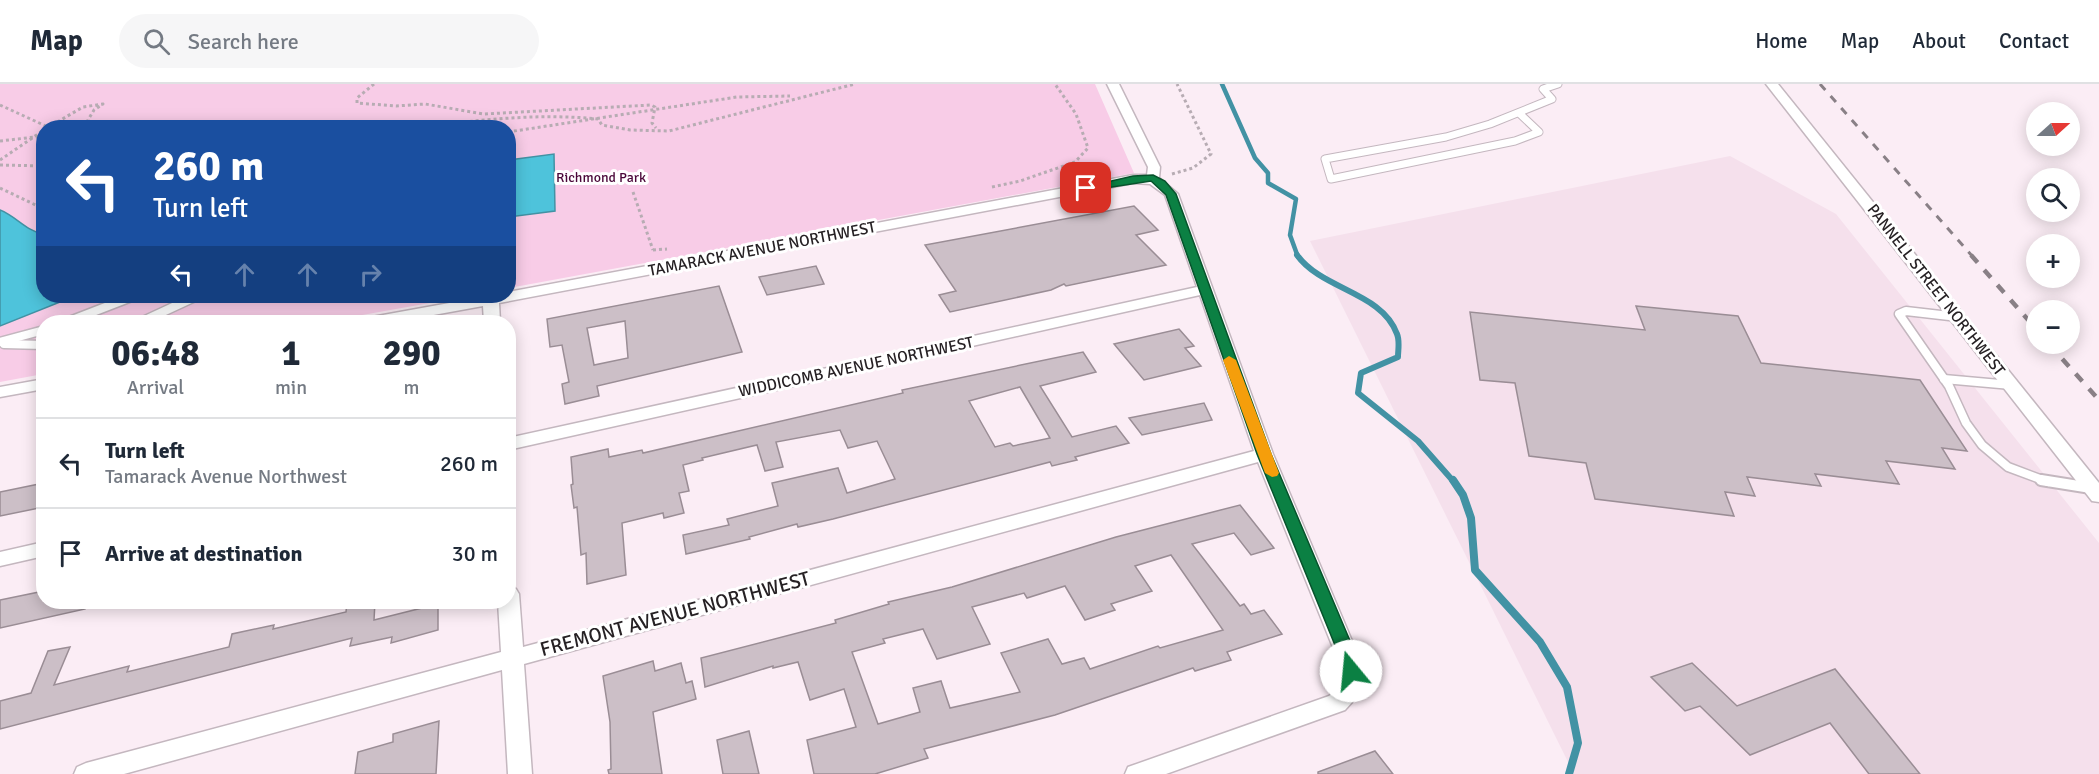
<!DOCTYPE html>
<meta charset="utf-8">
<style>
:root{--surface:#fff;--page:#f6f6f7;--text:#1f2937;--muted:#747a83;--line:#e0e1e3}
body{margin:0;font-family:Signika,sans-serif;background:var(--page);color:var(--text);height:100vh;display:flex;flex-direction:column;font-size:22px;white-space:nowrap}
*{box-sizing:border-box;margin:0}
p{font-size:20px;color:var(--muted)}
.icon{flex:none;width:33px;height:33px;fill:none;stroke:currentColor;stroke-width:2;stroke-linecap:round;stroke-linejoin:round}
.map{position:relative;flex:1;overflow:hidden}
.sheet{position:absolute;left:36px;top:231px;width:480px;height:294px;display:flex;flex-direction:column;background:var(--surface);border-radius:24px;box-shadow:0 3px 15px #0003}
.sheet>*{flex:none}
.guide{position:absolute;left:36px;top:36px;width:480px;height:183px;border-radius:24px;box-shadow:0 3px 15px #0003;background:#1a4fa0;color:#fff;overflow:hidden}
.needle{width:39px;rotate:69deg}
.buttons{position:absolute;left:2026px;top:18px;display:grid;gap:12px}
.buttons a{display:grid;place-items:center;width:54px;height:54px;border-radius:50%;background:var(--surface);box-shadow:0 3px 15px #0003;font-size:30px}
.pin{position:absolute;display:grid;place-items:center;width:51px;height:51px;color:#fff;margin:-26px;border-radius:12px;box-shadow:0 3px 9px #0006}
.me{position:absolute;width:66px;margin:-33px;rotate:343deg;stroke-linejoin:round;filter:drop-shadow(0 0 4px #0008)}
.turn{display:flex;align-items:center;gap:21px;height:126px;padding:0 18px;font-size:27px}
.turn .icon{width:78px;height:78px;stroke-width:2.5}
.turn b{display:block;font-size:42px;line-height:51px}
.lanes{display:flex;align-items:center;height:57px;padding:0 18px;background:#0003;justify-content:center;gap:30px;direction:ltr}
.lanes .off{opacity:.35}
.eta{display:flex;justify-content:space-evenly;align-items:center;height:102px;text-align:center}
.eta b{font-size:36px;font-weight:800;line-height:42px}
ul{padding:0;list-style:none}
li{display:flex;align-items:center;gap:18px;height:90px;padding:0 18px;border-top:2px solid var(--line)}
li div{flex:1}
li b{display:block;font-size:22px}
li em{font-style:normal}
header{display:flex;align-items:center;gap:36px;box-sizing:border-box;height:84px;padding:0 30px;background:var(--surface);border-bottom:2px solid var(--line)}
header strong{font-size:28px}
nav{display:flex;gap:33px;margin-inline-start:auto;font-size:21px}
.search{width:420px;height:54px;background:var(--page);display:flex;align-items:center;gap:15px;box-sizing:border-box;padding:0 21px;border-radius:33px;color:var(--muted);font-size:22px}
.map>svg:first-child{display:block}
.built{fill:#f5e0ec}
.green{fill:#f8cce7}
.water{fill:#4ec3db;stroke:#4292a4;stroke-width:1.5}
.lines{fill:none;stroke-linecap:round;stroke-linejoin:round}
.stream-far2{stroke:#4292a4;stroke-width:4.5}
.stream-far1{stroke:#4292a4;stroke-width:6}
.stream{stroke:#4292a4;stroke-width:8}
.building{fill:#ccbfc7;stroke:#9a8d95;stroke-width:1.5;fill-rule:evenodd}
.service-far2-casing{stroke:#c4b7bf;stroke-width:9}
.service-far1-casing{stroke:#c4b7bf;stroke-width:11}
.service-casing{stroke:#c4b7bf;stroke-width:14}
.minor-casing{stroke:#c4b7bf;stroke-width:3}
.path{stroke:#b7acb3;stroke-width:3;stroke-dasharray:3 3;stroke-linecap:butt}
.service-far2{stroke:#fff;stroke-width:7}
.service-far1{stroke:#fff;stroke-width:8}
.service{stroke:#fff;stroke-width:10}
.minor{fill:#fff;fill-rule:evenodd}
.rail-far1{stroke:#898086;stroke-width:3;stroke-dasharray:8 8;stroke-linecap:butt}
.rail{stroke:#898086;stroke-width:4.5;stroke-dasharray:10 10;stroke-linecap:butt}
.route{fill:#0b8043;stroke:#07532c;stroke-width:1.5}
.slow{fill:#f59e0b}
.labels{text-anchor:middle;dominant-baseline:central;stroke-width:6;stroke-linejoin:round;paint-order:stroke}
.far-park-label{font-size:14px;fill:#4a0739;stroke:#fff}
.street-label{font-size:16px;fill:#262124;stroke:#fff}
.near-street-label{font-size:20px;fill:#262124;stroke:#fff}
</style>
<header>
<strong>Map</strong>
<div class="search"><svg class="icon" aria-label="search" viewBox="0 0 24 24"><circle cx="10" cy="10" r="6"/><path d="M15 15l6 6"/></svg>Search here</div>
<nav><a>Home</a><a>Map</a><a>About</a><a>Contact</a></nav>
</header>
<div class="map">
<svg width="2099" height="690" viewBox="0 0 2099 690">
<rect width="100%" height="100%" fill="#fbedf5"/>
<path class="built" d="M1730,72L1836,130L2099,459V690H1574L1310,157Z"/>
<path class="green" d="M0,0H1095L1134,89L509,204L508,44H44V212H469L323,238H44L43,290L0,298Z"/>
<g class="water">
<path d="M554,70L555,127L509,133V76Z"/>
<path d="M0,126C17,133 25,146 43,150L44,212H75L0,242Z"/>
</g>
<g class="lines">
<path class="stream-far2" d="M1222,0L1255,74L1268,89V99L1296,115L1290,151L1298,173"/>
<path class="stream-far1" d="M1297,171C1322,206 1382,208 1397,250C1400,257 1398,266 1398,273L1361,289L1358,309L1418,357L1454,398"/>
<path class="stream" d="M1453,396L1463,411L1471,434L1475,486L1540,558L1567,603L1578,659L1569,690"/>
</g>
<g class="building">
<path d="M1134,122L1158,146L1136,151L1166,181L1066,202L1064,200L1051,206L950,228L939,211L956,207L925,161Z"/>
<path d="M816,182L824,200L767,211L759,193Z"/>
<path d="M719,202L742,268L597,302L599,312L565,320L562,300L569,298L562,261L550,263L547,235ZM625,237L628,274L594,281L587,244Z"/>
<path d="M1636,222L1738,232L1761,279L1920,296L1967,367L1942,364L1955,385L1886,377L1899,400L1815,390L1821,402L1747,393L1755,412L1725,408L1734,432L1595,415L1586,379L1529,372L1515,299L1480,296L1470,228L1645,246Z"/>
<path d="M1179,245L1194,262L1185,264L1201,282L1144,296L1114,260Z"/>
<path d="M1083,268L1096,288L1040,302L1072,353L1116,342L1129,359L1075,373L1077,376L1052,382L1050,378L833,435L798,443L797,440L749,453L750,455L686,470L683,451L729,441L727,435L778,422L772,399L838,384L847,409L895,395L877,357L848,364L840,346L776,358L783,383L765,387L757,361L702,374L703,376L683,381L689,407L679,409L684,429L664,434L663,429L622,439L626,491L587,500L586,469L581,471L577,423L574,424L571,401L573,400L571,373L608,365L609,373L642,366L643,369L903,309L902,306ZM1020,303L1050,354L1013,362L1010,359L995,363L969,317Z"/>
<path d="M1204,319L1212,336L1142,351L1129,334Z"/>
<path d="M44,399V423L0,432V408Z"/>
<path d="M1240,421L1274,464L1251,471L1234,449L1192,460L1240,522L1244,520L1251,530L1264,526L1282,550L1227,568L1231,576L1195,587L1193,584L1055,631L924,665L928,674L875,690H814L807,656L856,643L844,605L810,616L798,578L773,584V582L705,603L701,574L836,539L835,536L889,520L888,518L952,503L1116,453ZM1171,471L1223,546L1160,564L1158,562L1090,585L1084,574L1062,580L1048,555L1001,569L1020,608L950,624L941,597L913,604L920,628L878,640L852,568L885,559L883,555L923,545L937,575L990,560L972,523L1024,509L1027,514L1065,502L1085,536L1115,526L1111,520L1152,507L1135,482Z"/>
<path d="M44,507V518H84L85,525L0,544V516Z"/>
<path d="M347,518H375L374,536L438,520V546L391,559L392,553L350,562L352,554L0,645V617L31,609L48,567L70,563L54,601L129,582L127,588L229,563L232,550L274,541L273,545L346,528Z"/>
<path d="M653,577L655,587L681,579L686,599L692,597L696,615L653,628L662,690H609L608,686L611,685L610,638L603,592Z"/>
<path d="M1692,579L1737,622L1835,585L1920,690H1869L1830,639L1750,671L1700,622L1685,627L1651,593Z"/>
<path d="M439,637L436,690H355L358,668L393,658V650Z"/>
<path d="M749,647L759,690H723L717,656Z"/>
<path d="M1375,667L1393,690H1318V688Z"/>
</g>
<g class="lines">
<g class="service-far2-casing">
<path id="service-far2" d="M1519,29L1539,48L1515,57L1331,95L1325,75L1446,53L1490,40L1552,15L1543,5L1558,0"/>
</g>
<g class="service-far1-casing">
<g id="service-far1">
<path d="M1958,233L1906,227L1899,230L1949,302L1966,339L1982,361L2008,383L2048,398"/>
<path d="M67,238L134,212"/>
<path d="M141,238L197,212"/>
<path d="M0,258L44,246"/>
<path d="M4,260L44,261"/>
<path d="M1944,295L2011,301"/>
</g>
</g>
<g class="service-casing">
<path id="service" d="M2041,396L2091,404"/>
</g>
<g class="minor-casing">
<g id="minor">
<path d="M1107,0H1119L1160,83L1159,94L1178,110L1273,370L1358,571L1363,606L1345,626L1166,690H1125L1128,683L1329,612L1339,603L1336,571L1258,378L524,580L532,690H508L502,586L124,690H74L77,683L86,679L501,568L498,518H508V502L516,505L519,510L523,563L1254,367L1200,211L508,366V354L1197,203L1165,111L1150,100L1133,99L499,219L500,238H484L483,222L395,238H364L372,233L488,212H508V208L1133,91H1147L1148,83Z"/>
<path d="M1766,0H1778L2099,399V418L2092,417Z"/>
<path d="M44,295V305L0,313V303Z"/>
<path d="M44,458V472L0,482V468Z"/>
</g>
</g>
<g class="path">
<path d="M374,0L357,14V19L396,22L425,20L484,30L651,21L655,23L652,39L656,44"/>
<path d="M0,21L48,43"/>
<path d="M47,44L83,23L103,20L94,26L88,36L91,44"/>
<path d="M416,44C477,36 537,29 598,35L602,41L630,46L669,47L855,0"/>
<path d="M508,48L737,13L790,12"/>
<path d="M0,57L44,52"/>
<path d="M0,76L44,46"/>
<path d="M0,81L44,82"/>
<path d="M1172,90L1193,84L1211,70L1177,0"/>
<path d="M992,103L1020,97L1075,78L1088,64L1076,30L1055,0"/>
<path d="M0,104L44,125"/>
<path d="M633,108L653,166"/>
<path d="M653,166L667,165"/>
</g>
<use href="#service-far2" class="service-far2"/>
<use href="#service-far1" class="service-far1"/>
<use href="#service" class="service"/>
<use href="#minor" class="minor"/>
<path class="rail-far1" d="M1820,0L1973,173"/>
<g class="rail">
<path d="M1971,171L2037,246"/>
<path d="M2049,260L2099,316"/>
</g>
</g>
<path class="route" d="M1153,91L1165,97L1176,110L1271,370L1356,571L1359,587L1357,591H1344L1339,571L1257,370L1166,111L1151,97L1086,107L1081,104L1133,92Z"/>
<path class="slow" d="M1229,272L1236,276L1279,389L1277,392L1272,393L1265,389L1223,276Z"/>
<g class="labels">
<g class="far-park-label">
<text x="601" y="93">Richmond Park</text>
</g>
<g class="street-label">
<text transform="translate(762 165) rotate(-11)">TAMARACK AVENUE NORTHWEST</text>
<text transform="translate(1936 206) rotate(52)">PANNELL STREET NORTHWEST</text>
<text transform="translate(856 283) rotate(-12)">WIDDICOMB AVENUE NORTHWEST</text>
</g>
<g class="near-street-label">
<text transform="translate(675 530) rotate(-15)">FREMONT AVENUE NORTHWEST</text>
</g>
</g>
</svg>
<div class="buttons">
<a><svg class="needle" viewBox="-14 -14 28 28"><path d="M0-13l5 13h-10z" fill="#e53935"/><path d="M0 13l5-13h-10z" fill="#747a83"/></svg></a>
<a><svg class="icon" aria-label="search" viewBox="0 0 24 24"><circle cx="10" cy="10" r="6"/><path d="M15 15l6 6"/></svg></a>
<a>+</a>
<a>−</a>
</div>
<div class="pin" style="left:1086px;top:104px;background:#d93025"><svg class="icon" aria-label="arrive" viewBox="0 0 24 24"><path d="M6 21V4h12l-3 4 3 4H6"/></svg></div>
<svg class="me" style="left:1351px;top:587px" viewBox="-20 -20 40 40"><circle r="19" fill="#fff"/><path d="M0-13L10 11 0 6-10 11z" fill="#0b8043"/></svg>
<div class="guide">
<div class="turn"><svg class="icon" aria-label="left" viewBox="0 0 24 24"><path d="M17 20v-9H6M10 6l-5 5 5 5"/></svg><div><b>260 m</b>Turn left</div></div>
<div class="lanes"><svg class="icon" aria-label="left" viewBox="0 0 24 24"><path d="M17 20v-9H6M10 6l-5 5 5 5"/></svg><svg class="icon off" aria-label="ahead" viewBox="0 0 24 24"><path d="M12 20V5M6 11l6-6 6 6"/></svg><svg class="icon off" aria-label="ahead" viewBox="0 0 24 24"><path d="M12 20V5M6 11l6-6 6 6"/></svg><svg class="icon off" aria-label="right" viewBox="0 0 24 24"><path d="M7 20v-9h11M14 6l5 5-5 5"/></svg></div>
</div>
<section class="sheet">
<div class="eta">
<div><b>06:48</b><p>Arrival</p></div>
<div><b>1</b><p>min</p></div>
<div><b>290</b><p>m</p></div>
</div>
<ul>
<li><svg class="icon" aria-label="left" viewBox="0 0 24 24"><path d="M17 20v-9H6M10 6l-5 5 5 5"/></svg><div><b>Turn left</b><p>Tamarack Avenue Northwest</p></div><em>260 m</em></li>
<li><svg class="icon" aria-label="arrive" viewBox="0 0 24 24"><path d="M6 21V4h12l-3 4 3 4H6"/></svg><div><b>Arrive at destination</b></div><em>30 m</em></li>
</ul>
</section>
</div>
